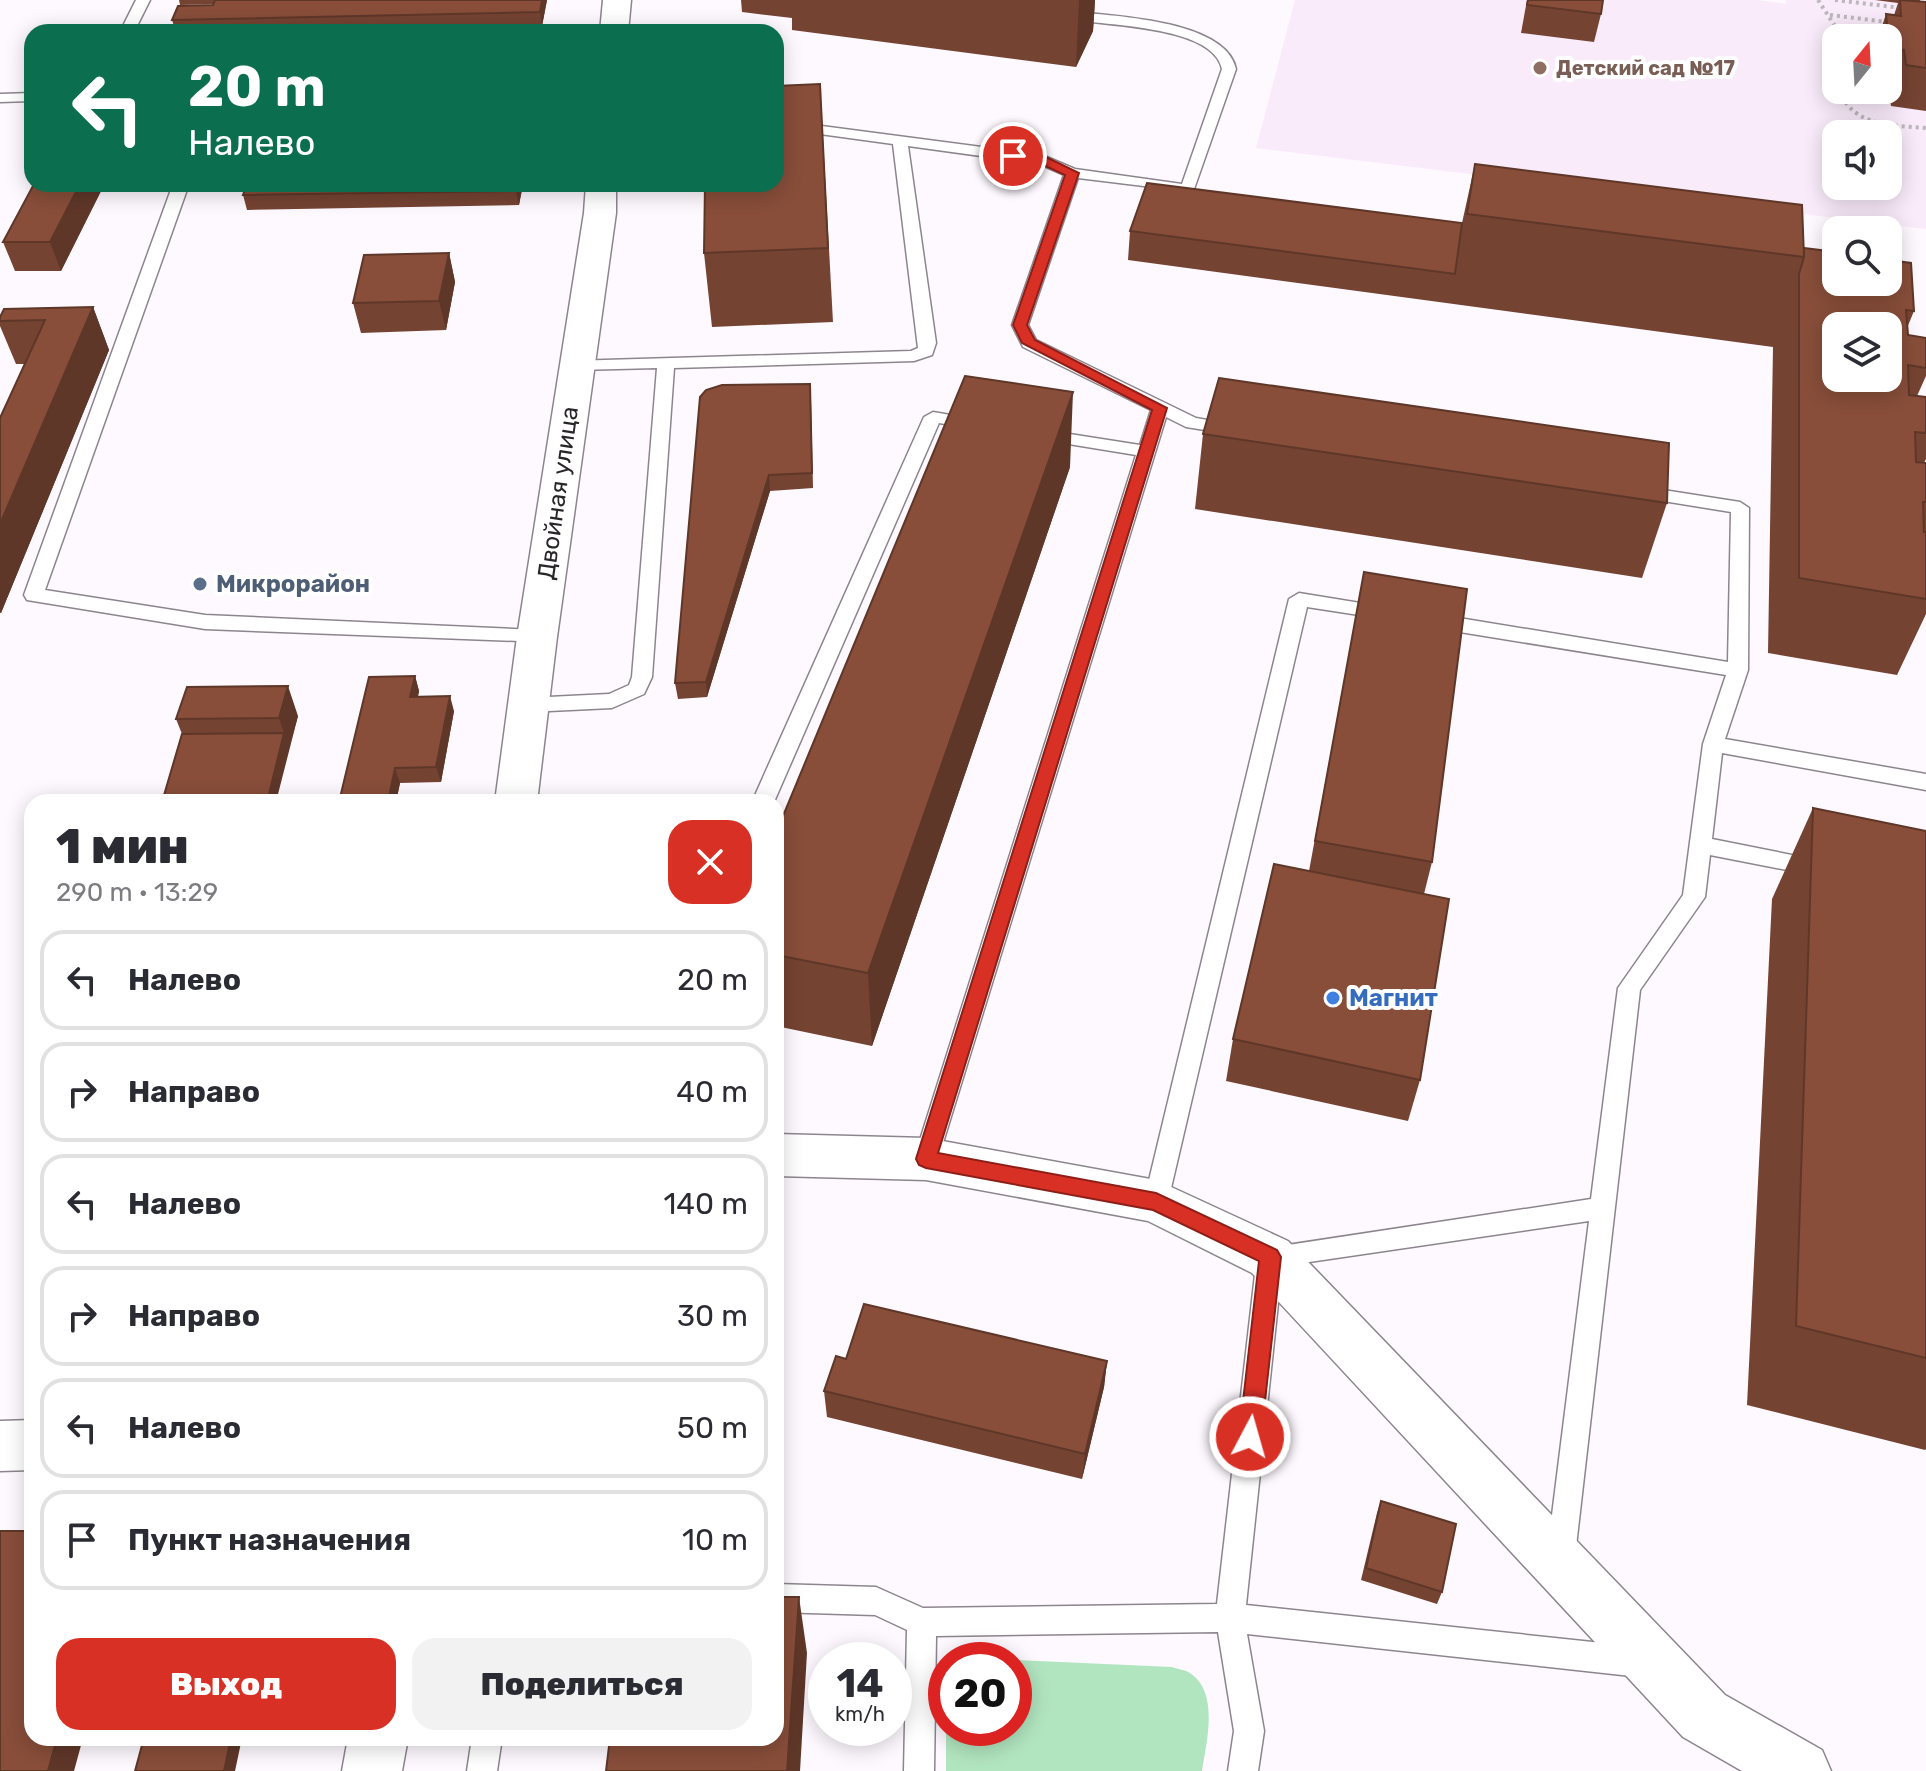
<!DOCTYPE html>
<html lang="ru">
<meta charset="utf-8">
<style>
:root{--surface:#fff;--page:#f2f2f3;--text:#2b2b33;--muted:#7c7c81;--line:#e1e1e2;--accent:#d93025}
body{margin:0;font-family:Rubik,sans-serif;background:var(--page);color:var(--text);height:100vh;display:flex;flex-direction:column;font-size:30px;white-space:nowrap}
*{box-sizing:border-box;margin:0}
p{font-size:26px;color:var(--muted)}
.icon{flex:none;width:44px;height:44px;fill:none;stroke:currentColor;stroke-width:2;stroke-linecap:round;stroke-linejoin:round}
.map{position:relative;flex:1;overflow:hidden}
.details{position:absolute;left:24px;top:794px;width:760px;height:952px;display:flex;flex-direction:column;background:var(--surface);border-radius:24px;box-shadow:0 4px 20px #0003}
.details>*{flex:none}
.hud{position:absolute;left:24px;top:24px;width:760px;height:168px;border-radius:24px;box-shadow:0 4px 20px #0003;background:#0b6e4f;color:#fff;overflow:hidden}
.needle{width:52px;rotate:18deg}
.tools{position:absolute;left:1822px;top:24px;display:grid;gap:16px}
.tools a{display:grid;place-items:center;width:80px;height:80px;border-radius:16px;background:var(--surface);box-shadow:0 4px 20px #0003;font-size:40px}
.speed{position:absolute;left:808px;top:1642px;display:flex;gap:16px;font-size:40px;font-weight:700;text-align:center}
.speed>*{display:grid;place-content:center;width:104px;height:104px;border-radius:50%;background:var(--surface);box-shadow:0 4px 20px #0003;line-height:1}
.speed small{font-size:20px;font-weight:400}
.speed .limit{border:12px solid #d22;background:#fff;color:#111}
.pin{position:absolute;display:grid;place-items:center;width:68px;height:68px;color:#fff;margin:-34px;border:4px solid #fff;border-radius:50%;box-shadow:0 2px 8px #0007}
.me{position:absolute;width:88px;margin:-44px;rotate:6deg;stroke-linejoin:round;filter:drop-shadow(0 0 6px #0008)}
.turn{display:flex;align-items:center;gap:28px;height:168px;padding:0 32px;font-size:36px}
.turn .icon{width:104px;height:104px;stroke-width:2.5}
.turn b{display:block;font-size:56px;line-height:68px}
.round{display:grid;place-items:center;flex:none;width:84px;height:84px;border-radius:24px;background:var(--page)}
.head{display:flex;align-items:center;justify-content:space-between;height:136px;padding:0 32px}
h1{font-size:48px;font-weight:800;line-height:60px}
.cta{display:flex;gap:16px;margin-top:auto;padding:16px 32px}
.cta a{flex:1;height:92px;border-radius:24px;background:var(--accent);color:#fff;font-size:32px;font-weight:800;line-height:92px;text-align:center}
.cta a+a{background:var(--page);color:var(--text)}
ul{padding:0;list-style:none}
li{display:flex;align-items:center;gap:24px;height:100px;margin:0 16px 12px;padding:0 16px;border:4px solid var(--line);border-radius:24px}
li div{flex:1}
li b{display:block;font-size:30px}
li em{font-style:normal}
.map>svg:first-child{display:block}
.built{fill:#faebfb;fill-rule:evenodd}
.green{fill:#b1e5bf}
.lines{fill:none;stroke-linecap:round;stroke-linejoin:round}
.lane-casing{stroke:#8d858e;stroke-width:3}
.street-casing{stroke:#8d858e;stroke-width:3}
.secondary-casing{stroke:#8d858e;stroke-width:3}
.path{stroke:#bcb7bc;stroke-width:4;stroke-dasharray:3 4;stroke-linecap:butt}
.lane{fill:#fff;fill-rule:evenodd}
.street{fill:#fff;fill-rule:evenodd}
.secondary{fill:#fff;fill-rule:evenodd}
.wall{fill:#754332}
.shaded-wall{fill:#5f3729}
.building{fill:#884e3a;stroke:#5f3729;stroke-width:2;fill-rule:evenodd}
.route{fill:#d93025;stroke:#8d1f18;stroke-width:2}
.education-dot{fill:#8d6e63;stroke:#fff;stroke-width:3}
.service-dot{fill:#5c6f8a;stroke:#fff;stroke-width:3}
.shop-dot{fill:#3f7fe0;stroke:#fff;stroke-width:3}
.labels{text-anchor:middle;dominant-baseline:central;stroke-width:8;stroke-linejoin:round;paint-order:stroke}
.far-education-label{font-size:20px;font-weight:bold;fill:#785e54;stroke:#fff;text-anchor:start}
.street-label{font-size:24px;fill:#292629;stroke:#fff}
.service-label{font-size:24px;font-weight:bold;fill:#4e5e75;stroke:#fff;text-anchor:start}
.shop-label{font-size:24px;font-weight:bold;fill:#366cbe;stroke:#fff;text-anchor:start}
</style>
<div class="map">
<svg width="1926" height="1771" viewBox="0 0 1926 1771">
<rect width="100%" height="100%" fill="#fef9ff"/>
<path class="built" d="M1295,0H1759L1787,4L1785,0H1926V229L1256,148ZM1836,38H1888V90H1836ZM1836,134H1888V186H1836Z"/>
<path class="green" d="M1014,1660L1172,1667C1177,1669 1186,1670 1190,1673C1220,1693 1206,1743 1202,1771H946V1728H1014Z"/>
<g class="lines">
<g class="lane-casing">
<g id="lane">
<path d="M136,0H150L134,32H120Z"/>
<path d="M1067,11C1109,16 1226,19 1236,69L1193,192L1078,178L1028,325L1036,340L1196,418L1236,425L1245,430L1236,435L1186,427L1166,417L938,1159L935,1166L926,1169L917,1166L914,1159L1136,455L1044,440L1035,435L1044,430L1140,445L1151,410L1023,347L1012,325L1064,175L1039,164L908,146L936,343L932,355L914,361L674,368L652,677L644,694L612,708L528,712L521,710L518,705L521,700L528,698L609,694L629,685L632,677L657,368L577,370L571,369L568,365L571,361L911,351L918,348L893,144L776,128V120L1042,155L1075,169L1182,184L1222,69C1213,24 1099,26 1062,18L1060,15Z"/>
<path d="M32,93V101L0,102V94Z"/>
<path d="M173,184H189L45,590L205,615L537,630L544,632L547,637L544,642L205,629L27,600L24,595Z"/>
<path d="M933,412L974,419L983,424L974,429L939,423L774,802H752L924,417Z"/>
<path d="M1638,486L1740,502L1749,508L1748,670L1725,739L1926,774V790L1722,753L1712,839L1817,860L1825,862L1828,868L1825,874L1817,876L1710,855L1705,897L1640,990L1575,1555L1571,1565L1561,1569L1551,1565L1547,1555L1589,1221L1282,1266L1246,1605L1640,1647L1650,1652L1655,1662L1650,1672L1640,1677L1247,1634L1264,1731L1258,1771H1228L1234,1731L1218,1632L936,1636L934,1771H904L907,1630L875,1615L776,1612V1584L876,1587L923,1608L1217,1604L1257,1257L1261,1249L1591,1199L1618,988L1683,895L1703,744L1726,675L1435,628L1425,621L1435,614L1728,662L1731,512L1632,496L1629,492Z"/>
<path d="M1299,593L1385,607L1395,613L1385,619L1307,607L1168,1201L1165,1209L1156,1212L1147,1209L1144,1201L1289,599Z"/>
<path d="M472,1738H502L497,1771H467Z"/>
</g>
</g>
<g class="street-casing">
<g id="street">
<path d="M776,1134L926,1138L1156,1180L1288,1241L1725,1695L1822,1750L1831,1771H1742L1683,1737L1252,1273L1148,1221L926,1180L776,1176Z"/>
<path d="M32,1420V1470L0,1471V1421Z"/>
</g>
</g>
<g class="secondary-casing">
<g id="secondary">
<path d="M603,0H631L628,32H600Z"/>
<path d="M586,184H616V213L557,637L537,802H495L517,637L584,213Z"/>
<path d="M348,1738H408L402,1771H342Z"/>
</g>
</g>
<g class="path">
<path d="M1818,0L1835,26L1836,44"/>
<path d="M1835,0L1902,8"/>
<path d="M1830,15L1888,22"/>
<path d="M1839,90C1853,127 1892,125 1926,128"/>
</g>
<use href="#lane" class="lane"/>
<use href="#street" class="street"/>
<use href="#secondary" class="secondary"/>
</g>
<g class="wall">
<path d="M179,0H547L542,26L271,32H176L172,20L214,4L180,5Z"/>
<path d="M741,0H1095L1093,31L1076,67L792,30V18L742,12Z"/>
<path d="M1527,0H1603L1601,14L1594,42L1521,33Z"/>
<path d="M1875,0H1920V1L1926,2V111L1891,106L1889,91L1881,90H1888V38H1878L1886,14L1894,15L1898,3Z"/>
<path d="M820,84L833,322L712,327L704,253Z"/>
<path d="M1475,164L1804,248L1914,311L1907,328L1908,335L1926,338V376L1917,396L1926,397V459L1924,463H1926V614L1897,675L1768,653L1773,347L1128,260L1130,231L1462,223Z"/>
<path d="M523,184L519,205L247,210L243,195Z"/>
<path d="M103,187L61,271H15L3,242Z"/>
<path d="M449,253L455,282L446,330L361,333L353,303Z"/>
<path d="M93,307L109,350L1,613H0V418L25,364H16L0,326V317Z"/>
<path d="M700,397L811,399L813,488L770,491L707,697L678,699L675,683Z"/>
<path d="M1203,434L1667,503L1642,578L1195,509Z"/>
<path d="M1070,467L872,1046L776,1026V833Z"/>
<path d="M1364,572L1432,862L1424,894L1420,1080L1408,1121L1226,1081L1233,1039L1309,871Z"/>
<path d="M415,676L419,691L418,697L454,711L441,782L400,783L396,802H339Z"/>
<path d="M298,716L289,748L182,734L176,719Z"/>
<path d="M1813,808L1926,831V1449L1925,1450L1747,1405L1772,899Z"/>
<path d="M846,1359L1107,1361L1104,1387L1082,1479L827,1417L824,1391Z"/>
<path d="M1381,1501L1442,1592L1437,1604L1361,1580L1377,1513Z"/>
</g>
<g class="shaded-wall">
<path d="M542,0H547L542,26L540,12Z"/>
<path d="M1079,0H1095L1093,31L1076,67Z"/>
<path d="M80,184H102L103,187L61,271L50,242Z"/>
<path d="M518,184H523L519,205L516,191Z"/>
<path d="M449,253L455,282L446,330L439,301Z"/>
<path d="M93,307L109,350L1,613L0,610V524Z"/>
<path d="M1073,392L1070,467L872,1046L868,973Z"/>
<path d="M769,475L770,491L707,697L706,682Z"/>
<path d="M415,676L419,691L414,713L410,697Z"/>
<path d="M288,686L298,716L276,802H267L284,733L279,718Z"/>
<path d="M450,696L454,711L441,782L436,767Z"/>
<path d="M395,768L400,783L396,802H388Z"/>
<path d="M1107,1361L1104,1387L1082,1479L1085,1454Z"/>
<path d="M799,1597L807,1653L800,1771H787Z"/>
<path d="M57,1738H83L74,1771H48Z"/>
<path d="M231,1738H242L235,1771H224Z"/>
</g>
<g class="building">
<path d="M215,0H542L540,12L172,20L178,6L213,5Z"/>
<path d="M1528,0H1603L1601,14L1527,5Z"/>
<path d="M1900,0L1926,2V68L1906,65L1904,50L1889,48L1886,14L1901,16Z"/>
<path d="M820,84L828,248L704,253L705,184H776V86Z"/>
<path d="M1475,164L1802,205L1804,257L1467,214Z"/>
<path d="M1147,183L1462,223L1455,274L1130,231Z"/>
<path d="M34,184H80L50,242H3Z"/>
<path d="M247,184H518L516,191L243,195Z"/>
<path d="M1804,248L1836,252V282H1888V260L1911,263L1914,311L1906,310L1908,335L1926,338V368L1908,365L1909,395L1926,397V433L1915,432L1916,462L1926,463V502H1923L1924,532H1926V599L1799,578V274L1804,257ZM1836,326H1888V378H1836Z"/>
<path d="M449,253L439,301L353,303L364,255Z"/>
<path d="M93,307L0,524V418L45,320L0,321V317L4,309Z"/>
<path d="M965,376L1073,392L868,973L776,955V833Z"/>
<path d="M1219,378L1669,443L1667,503L1203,434Z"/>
<path d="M810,384L812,473L769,475L706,682L675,683L700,397L706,390L722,385Z"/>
<path d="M1364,572L1467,589L1432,862L1315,841Z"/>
<path d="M415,676L410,697L450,696L436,767L395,768L388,802H339L369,677Z"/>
<path d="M288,686L279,718L176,719L187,687Z"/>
<path d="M284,733L267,802H162L182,734Z"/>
<path d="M1813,808L1926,831V1358L1796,1326Z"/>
<path d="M1274,864L1449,899L1420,1080L1233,1039Z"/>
<path d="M864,1304L1107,1361L1085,1454L824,1391L836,1356L846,1359Z"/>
<path d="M1381,1501L1456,1524L1442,1592L1366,1568Z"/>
<path d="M0,1531H32V1738H57L48,1771H0Z"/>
<path d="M776,1597H799L787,1771H606L610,1738H776Z"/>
<path d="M144,1738H231L224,1771H135Z"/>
</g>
<path class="route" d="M1013,152L1046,157L1079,173L1027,325L1035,340L1167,408L938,1153L1156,1193L1277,1250L1281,1257L1261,1437L1258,1445L1250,1448L1242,1445L1239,1437L1259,1261L1153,1210L926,1168L919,1165L916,1159L1152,410L1022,343L1013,325L1065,175L1039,163L1009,158V153Z"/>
<circle class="education-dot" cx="1540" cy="68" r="8"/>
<circle class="service-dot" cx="200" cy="584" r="8"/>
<circle class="shop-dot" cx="1333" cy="998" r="8"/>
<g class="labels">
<g class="far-education-label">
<text x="1556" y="68">Детский сад №17</text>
</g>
<g class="street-label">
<text transform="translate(558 493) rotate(-82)">Двойная улица</text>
</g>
<g class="service-label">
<text x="216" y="584">Микрорайон</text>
</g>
<g class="shop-label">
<text x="1349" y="998">Магнит</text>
</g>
</g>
</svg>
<div class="tools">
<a><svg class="needle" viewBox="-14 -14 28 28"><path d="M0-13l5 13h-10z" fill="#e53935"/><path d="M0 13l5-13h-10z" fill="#7c7c81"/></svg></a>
<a><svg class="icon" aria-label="sound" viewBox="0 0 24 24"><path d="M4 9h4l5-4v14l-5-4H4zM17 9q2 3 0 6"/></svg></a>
<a><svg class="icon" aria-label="search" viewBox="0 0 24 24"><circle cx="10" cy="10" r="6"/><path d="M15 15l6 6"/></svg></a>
<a><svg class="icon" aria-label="layers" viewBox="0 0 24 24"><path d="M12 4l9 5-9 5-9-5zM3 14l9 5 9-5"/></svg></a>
</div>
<div class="speed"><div>14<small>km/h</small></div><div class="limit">20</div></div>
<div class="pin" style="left:1013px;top:156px;background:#d93025"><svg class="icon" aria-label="arrive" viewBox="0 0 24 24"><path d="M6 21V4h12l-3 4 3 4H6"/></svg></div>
<svg class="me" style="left:1250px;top:1437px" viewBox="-20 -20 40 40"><circle r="17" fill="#d93025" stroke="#fff" stroke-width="3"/><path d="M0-11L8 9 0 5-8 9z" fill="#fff"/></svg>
<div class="hud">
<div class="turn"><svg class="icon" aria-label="left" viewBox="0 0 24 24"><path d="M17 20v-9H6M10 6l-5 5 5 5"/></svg><div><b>20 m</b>Налево</div></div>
</div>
<section class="details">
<div class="head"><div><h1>1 мин</h1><p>290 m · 13:29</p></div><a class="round" style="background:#d93025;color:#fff"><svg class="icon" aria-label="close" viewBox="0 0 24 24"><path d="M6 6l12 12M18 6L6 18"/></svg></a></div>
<ul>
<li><svg class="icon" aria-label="left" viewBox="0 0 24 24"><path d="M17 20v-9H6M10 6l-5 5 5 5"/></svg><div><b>Налево</b></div><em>20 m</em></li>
<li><svg class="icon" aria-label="right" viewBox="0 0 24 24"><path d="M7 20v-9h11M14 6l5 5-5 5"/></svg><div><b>Направо</b></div><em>40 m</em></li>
<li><svg class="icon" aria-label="left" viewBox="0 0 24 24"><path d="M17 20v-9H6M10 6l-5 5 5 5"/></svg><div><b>Налево</b></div><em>140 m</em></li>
<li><svg class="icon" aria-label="right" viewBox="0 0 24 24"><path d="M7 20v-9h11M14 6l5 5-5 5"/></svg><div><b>Направо</b></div><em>30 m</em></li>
<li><svg class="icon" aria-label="left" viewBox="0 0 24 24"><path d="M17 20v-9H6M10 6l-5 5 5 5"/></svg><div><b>Налево</b></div><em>50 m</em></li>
<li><svg class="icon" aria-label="arrive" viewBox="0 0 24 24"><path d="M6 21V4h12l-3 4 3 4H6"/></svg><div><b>Пункт назначения</b></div><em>10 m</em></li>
</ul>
<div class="cta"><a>Выход</a><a>Поделиться</a></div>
</section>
</div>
